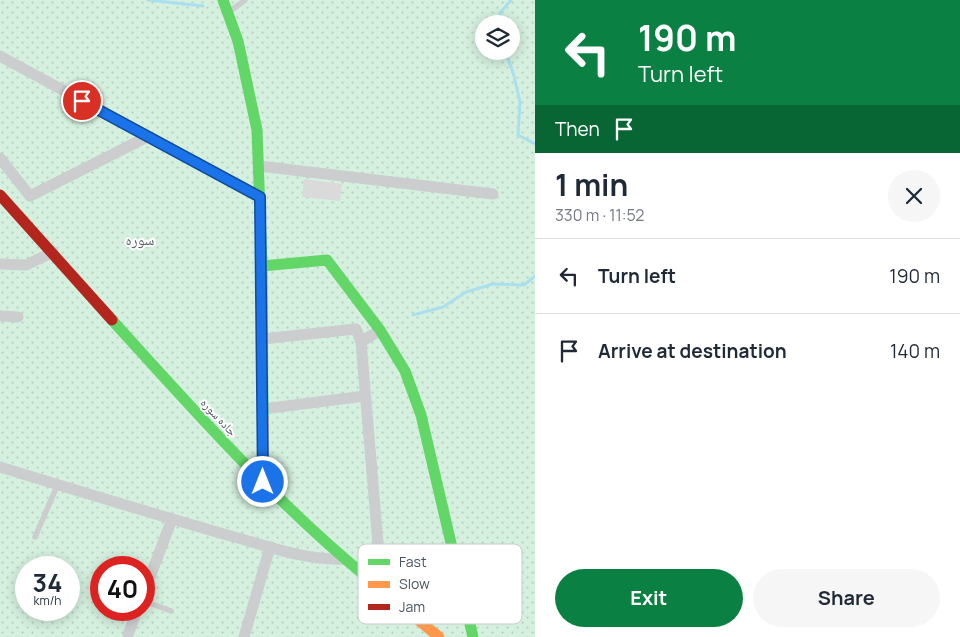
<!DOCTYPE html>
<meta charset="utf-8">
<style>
:root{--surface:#fff;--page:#f6f6f7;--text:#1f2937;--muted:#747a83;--line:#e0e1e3;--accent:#0b8043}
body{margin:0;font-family:Manrope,"Noto Naskh Arabic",sans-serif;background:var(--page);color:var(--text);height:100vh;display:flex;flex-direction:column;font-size:19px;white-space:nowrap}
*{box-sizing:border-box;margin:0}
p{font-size:16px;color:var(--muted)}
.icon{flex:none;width:28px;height:28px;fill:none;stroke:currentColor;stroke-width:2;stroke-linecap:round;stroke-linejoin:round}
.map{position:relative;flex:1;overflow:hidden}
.details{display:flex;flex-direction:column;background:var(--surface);width:425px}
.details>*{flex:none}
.banner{background:#0b8043;color:#fff;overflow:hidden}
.controls{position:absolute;left:475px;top:15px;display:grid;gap:10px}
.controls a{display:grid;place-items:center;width:45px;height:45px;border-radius:50%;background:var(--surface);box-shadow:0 2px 12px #0003;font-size:25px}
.speed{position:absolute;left:15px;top:556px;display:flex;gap:10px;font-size:25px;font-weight:700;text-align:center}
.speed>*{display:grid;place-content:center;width:65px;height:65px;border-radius:50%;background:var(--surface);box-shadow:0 2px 12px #0003;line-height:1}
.speed small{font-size:12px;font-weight:400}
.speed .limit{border:8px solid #d22;background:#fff;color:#111}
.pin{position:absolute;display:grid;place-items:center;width:42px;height:42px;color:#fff;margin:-21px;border:2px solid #fff;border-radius:50%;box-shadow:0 1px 5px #0007}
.me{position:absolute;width:55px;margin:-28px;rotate:0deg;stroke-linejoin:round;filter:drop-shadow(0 0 4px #0008)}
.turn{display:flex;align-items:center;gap:18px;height:105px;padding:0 20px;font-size:22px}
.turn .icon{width:65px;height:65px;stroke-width:2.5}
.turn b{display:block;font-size:35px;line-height:42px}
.then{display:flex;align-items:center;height:48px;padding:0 20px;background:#0003;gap:10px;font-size:19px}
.round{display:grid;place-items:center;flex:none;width:52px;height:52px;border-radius:26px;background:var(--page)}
.overview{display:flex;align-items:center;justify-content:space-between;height:85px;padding:0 20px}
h1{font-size:30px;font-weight:700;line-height:38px}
.action{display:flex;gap:10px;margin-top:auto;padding:10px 20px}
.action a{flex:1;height:58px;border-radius:30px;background:var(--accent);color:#fff;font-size:20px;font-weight:700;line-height:58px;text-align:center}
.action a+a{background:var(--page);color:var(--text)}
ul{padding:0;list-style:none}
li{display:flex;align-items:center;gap:15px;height:75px;padding:0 20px;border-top:1px solid var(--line)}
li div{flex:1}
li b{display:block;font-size:19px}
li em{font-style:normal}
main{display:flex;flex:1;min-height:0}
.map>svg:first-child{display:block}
.park{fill:url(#park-dots);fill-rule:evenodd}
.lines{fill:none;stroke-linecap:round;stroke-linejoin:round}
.stream{stroke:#aae0ee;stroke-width:3}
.building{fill:#dadadb}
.lane{stroke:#cbcdcf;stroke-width:5.5}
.street{stroke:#cbcdcf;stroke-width:11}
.fast{stroke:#63d668;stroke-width:11}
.slow{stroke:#ff974d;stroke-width:11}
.jam{stroke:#b3261e;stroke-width:11}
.route-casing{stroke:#114b97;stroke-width:12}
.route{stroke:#1a73e8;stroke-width:9}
.labels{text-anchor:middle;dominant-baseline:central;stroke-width:4;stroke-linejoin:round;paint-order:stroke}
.street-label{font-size:12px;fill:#48535e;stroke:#fff}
.quarter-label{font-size:15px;fill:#5c6065;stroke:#fff}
.key{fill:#fff;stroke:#c8cbcf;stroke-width:1}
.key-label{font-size:14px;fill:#48535e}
</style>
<main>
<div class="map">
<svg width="535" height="637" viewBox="0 0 535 637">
<defs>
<pattern id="park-dots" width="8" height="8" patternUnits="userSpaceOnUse" patternTransform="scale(1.25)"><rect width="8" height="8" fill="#d5f0df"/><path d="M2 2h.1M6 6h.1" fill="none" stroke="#b8d0c2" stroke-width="1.8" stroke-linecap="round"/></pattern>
</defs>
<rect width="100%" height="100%" fill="#f1f1f1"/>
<path class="park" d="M0,0H535V637H0ZM484,24H511V51H484ZM26,568H69V610H26ZM101,568H144V610H101Z"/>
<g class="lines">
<g class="stream">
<path d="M148,0L203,6"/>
<path d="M499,24L500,13L511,0"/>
<path d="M505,51L513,72L520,102L518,135L535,144"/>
<path d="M413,315L443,307L466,292L493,284L524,285L535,276"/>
</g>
</g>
<path class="building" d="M304,179L342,184L340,201L302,197Z"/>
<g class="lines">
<g class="lane">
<path d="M229,12L245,0"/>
<path d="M35,537L58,484"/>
<path d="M144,601L171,611"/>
</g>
<g class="street">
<path d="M0,56L260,197"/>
<path d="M0,158L30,196L147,137"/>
<path d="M259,166L493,194"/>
<path d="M0,264L26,265L53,252"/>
<path d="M0,316L18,317"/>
<path d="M380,330L361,342L382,591"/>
<path d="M262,339L356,329L361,342"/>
<path d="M263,409L365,396"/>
<path d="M0,467C75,490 151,513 227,535C265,545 305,561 345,559"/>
<path d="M144,593L172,519"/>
<path d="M128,635L137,610"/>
<path d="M244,637L270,547"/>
</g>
<g class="fast">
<path d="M223,0L238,41L257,130L262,266L263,418"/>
<path d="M262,266L327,260L380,330L405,371L421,415L473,637"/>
<path d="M112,320C192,408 271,498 363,574"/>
</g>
<g class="slow">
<path d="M263,418V482"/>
<path d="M363,574L439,637"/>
</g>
<path class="jam" d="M0,195L112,320"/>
</g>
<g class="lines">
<g class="route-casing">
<path id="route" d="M82,101L260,197L263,482"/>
</g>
<use href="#route" class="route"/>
</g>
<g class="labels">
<g class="street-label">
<text transform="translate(219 417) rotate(47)">جاده سوره</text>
</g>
<g class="quarter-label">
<text x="140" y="239">سوره</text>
</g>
</g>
<rect x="358" y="544" width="164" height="80" rx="8" class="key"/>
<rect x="368" y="559" width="22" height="6" fill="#63d668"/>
<rect x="368" y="581" width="22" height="7" fill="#ff974d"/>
<rect x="368" y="604" width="22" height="6" fill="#b3261e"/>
<g class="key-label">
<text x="399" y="567">Fast</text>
<text x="399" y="589">Slow</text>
<text x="399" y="612">Jam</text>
</g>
</svg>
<div class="controls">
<a><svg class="icon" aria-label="layers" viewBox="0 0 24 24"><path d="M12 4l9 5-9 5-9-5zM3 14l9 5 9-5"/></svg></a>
</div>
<div class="speed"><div>34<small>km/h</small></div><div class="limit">40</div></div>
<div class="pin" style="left:82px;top:101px;background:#d93025"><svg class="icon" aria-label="arrive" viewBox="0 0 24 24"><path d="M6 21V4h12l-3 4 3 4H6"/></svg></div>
<svg class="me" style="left:263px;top:482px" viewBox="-20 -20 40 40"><circle r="17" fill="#1a73e8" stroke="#fff" stroke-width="3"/><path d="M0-11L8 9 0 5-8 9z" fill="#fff"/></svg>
</div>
<section class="details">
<div class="banner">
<div class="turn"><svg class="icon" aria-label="left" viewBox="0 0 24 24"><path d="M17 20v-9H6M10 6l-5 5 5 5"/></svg><div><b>190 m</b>Turn left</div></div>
<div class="then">Then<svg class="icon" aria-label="arrive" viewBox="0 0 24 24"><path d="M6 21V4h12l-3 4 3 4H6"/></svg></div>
</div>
<div class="overview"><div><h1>1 min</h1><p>330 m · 11:52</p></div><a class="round"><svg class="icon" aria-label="close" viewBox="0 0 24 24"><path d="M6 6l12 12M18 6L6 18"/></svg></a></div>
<ul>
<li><svg class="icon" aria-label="left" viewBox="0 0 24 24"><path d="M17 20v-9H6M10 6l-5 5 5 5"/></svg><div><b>Turn left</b></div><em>190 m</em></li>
<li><svg class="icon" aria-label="arrive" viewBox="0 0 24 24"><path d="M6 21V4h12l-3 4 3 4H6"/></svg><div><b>Arrive at destination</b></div><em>140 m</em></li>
</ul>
<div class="action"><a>Exit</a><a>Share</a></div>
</section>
</main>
